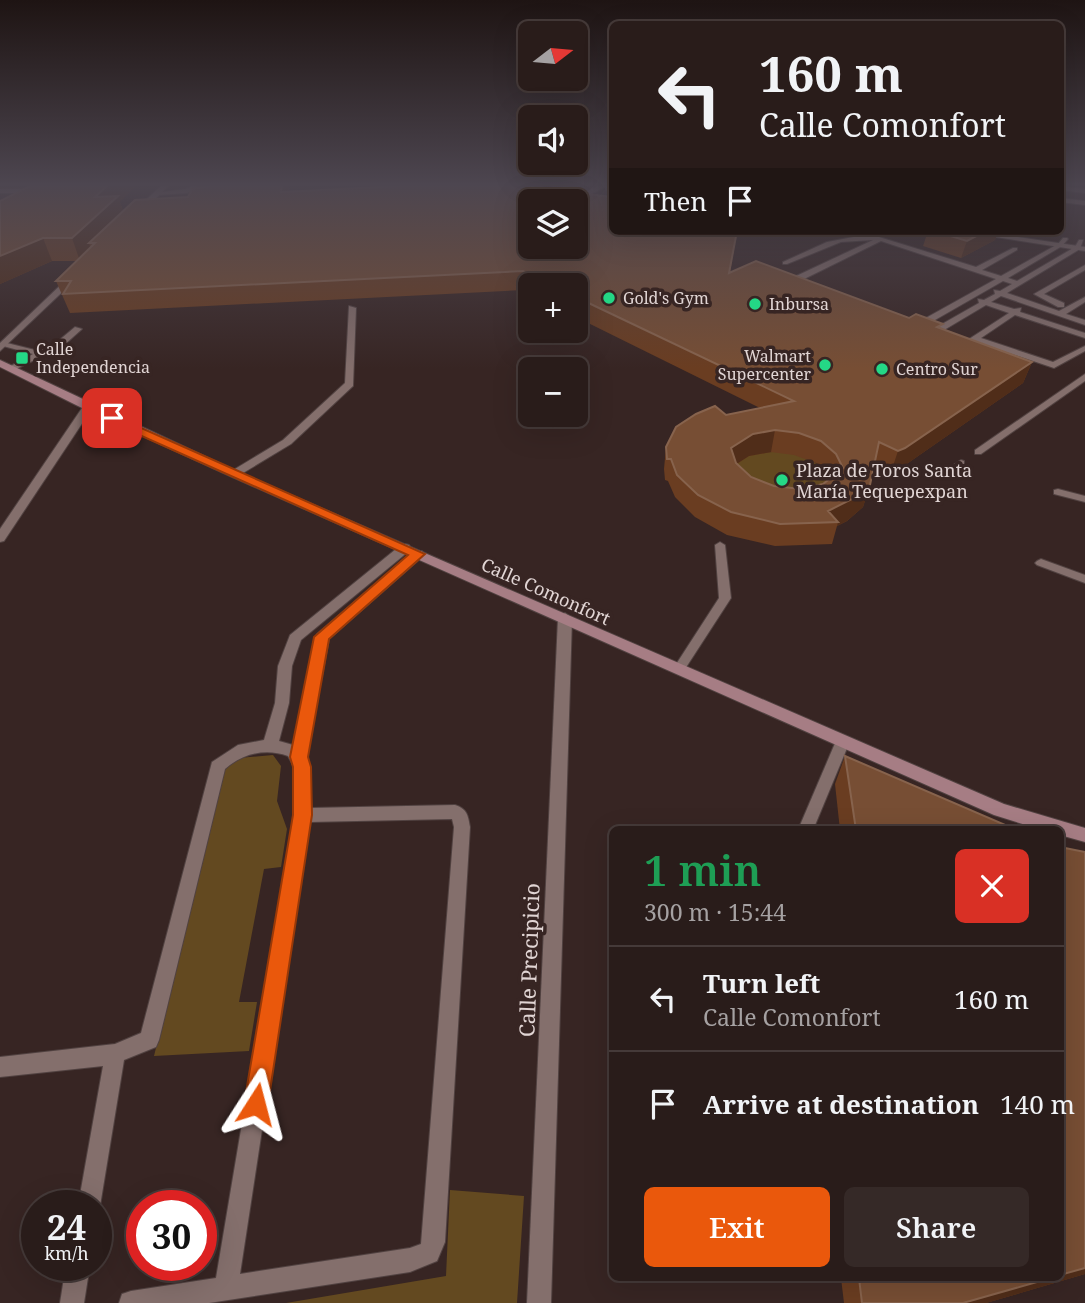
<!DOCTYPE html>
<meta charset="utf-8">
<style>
:root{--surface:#291c1a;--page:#352927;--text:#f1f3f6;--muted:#a5a1a2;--line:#453a39;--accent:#ea580c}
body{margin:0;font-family:"Noto Serif",serif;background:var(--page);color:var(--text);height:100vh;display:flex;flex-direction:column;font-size:26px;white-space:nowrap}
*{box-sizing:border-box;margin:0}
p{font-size:23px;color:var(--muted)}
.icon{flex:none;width:38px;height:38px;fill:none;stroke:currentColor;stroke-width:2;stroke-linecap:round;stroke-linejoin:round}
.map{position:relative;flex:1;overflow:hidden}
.side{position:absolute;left:609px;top:826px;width:455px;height:455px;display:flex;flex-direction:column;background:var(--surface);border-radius:10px;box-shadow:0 7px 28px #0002,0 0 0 2px var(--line)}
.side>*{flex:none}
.top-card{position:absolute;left:609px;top:21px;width:455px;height:214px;border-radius:10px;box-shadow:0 7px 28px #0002,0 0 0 2px var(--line);background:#291c1a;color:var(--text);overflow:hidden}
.needle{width:46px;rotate:74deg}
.buttons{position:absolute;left:518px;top:21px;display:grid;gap:14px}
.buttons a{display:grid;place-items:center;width:70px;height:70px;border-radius:10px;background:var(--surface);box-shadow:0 7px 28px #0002,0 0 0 2px var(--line);font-size:35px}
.speed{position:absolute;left:21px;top:1190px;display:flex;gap:14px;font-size:35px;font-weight:700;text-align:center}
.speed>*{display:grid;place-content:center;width:91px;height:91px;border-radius:50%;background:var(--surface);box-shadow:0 7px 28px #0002,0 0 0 2px var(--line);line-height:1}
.speed small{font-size:18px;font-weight:400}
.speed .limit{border:10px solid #d22;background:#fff;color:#111}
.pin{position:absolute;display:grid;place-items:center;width:60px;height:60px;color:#fff;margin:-30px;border-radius:14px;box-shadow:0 4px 10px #0006}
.me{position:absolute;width:77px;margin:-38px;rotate:9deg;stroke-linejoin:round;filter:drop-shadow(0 0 5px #0008)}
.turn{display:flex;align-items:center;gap:24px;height:147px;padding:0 35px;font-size:32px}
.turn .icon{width:91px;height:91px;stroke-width:2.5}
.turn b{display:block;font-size:49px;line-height:60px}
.then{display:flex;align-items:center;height:66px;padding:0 35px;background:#0003;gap:14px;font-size:26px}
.round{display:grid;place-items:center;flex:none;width:74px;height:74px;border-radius:10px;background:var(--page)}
.summary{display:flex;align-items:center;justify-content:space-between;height:119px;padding:0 35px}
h1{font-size:42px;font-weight:600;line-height:52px;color:#1e9e55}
.action{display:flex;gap:14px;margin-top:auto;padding:14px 35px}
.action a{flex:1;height:80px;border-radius:10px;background:var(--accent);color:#fff;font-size:28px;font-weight:600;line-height:80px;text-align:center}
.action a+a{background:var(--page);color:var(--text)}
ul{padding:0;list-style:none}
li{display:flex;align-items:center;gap:21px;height:105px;padding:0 35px;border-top:2px solid var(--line)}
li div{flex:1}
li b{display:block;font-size:26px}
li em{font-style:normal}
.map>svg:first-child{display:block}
.green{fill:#634920}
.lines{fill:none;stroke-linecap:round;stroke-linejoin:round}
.service-casing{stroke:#514241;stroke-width:2}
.minor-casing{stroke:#514241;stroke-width:2}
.tertiary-casing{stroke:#514241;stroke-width:2}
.secondary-casing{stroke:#514241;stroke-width:2}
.service{fill:#846f6c;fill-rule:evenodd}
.minor{fill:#846f6c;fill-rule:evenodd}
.tertiary{fill:#846f6c;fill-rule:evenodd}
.secondary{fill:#a67d84;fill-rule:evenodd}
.wall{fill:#6a3d21;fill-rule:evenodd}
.shaded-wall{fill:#502d19}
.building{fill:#774e34;stroke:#87634d;stroke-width:2;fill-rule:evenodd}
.route{fill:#ea580c;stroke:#983908;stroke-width:2}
.poi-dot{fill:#24d886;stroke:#372523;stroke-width:2.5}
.labels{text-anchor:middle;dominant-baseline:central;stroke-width:7;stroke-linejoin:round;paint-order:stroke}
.far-poi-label{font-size:16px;fill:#e1d5d4;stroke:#372523;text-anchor:start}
.poi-label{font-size:18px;fill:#e1d5d4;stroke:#372523;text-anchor:start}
.street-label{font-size:18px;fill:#e1d5d4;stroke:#372523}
.near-street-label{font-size:21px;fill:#e1d5d4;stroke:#372523}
</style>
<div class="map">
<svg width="1085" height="1303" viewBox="0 0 1085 1303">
<rect width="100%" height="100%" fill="#372523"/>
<g class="green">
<path d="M783,452C803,456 824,462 833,482L818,506L731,471C740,452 764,452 783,452Z"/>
<path d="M273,755L281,766L277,801L287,829L281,867L264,869L239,1002H257L249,1051L154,1056L225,769L238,758Z"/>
<path d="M450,1190L524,1196L517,1303H286L446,1276Z"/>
</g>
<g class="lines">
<g class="service-casing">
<g id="service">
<path d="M192,186H200L187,193L158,195L155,193L186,189Z"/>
<path d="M554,186H566L585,192L598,186H607L591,194L612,200V204L561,189L543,197L538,196Z"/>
<path d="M1061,186L1085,189V193L1060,190Z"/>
<path d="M1060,198L1085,201V205L1060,202Z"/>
<path d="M864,235L879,237L976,267L1013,248H1017V250L982,270L1001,276L1058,244L1063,238H1067L1068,239L1062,246L1008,278L1017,281L1075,247L1079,240H1083L1080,249L1007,293L1059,311L1085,297V302L1066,314L1085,320V325L1001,296L991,302L1014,309L1021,308L1020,312L1085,333V338L1015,315L981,338L1053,362L1085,346V351L1054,368L976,342L968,346L954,345V341H966L1009,313L986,305L934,336H928V332L979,303L978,299L984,300L995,294L994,290L1000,291L1012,284L1003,281L921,328H915V324L996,279L881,241L798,282L803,286L802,288H796L789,282L792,278L873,240L841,242L787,264H783V262L827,242Z"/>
<path d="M1085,265V270L1044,294L1064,303V307H1058L1034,294Z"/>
<path d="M75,327L82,329L63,346L14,370L7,368L33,354L3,346V342L39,351L57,342Z"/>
<path d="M1085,374V381L981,454H975V450Z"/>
<path d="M961,460L964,461V465L944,479H938V475Z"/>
<path d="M1058,489L1085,496V502L1054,494V490Z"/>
<path d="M720,542L725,545L731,598L683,672H675L673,669L675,666L719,598L715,545Z"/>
<path d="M1041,559L1085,575V583L1037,565L1035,563L1037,561Z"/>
<path d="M843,736L848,737L850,741L813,830H798L836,741L838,737Z"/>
</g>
</g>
<g class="minor-casing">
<g id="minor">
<path d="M0,189H32L35,191L32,193H0Z"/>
<path d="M957,231H976L1085,247V251Z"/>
<path d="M349,306L356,308L353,386L291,444L238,476H230V472L283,440L345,383Z"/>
<path d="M88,404L93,407L4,541L0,542V529L84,405Z"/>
<path d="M405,544L409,545L411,548L409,551L301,640L292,666L289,703L279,741L293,745L317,634L414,551H422L424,554L422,557L329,639L306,759L310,767V808L455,805C467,809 468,815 470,827L445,1242L437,1261L410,1272L209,1303H119L122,1294L131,1291L216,1278L294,815V767L288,756C266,748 243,753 225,769L159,1040L156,1047L124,1060L100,1206L97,1214L96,1206H78L103,1066L0,1077V1057L115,1044L141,1033L212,762L238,745L264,740L275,703L278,666L290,635L401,545ZM452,819L454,827L421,1244L410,1248L240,1274L309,822Z"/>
<path d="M565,613L572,618L551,1303H527L558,618Z"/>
<path d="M66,1265H90L84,1303H60Z"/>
</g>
</g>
<g class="tertiary-casing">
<g id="tertiary">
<path d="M161,186H168L141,214H135V210Z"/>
<path d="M69,277L76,279L0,351V343Z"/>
</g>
</g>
<g class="secondary-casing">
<path id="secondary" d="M0,360L238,472L1004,804L1085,828V842L1060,835V830H1042L994,815L230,476L84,409L0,367Z"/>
</g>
<use href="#service" class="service"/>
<use href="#minor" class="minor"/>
<use href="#tertiary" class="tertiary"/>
<use href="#secondary" class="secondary"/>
</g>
<g class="wall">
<path d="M197,186H289L288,192L544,188L612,231H737L730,273L909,318L1032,362L1023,383L898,470L891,472L874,464L870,485L863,507L847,521L837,526L832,544L775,546L727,535L695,517L675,497L668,481L665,480L664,469L666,447L726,415L760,408L576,317V285H530V294L523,290L70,313L56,281L76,261H52L0,284V201L120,202L123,211L188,197L197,188ZM771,452L794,455L816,463L830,475L831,478L823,484L801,489L774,486L751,477L737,464L749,456Z"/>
<path d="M928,231H998L995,240L961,258L923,246Z"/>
<path d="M845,756L1012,830H840L835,784Z"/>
<path d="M1085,852V1274L986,1303H844L841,1278H1060Z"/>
</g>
<g class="shaded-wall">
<path d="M107,186H136L120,202L125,218L95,243H89L91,250L80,261L72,238L95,197Z"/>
<path d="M282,186H289L284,209L281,192Z"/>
<path d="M510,186H544V188L517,197Z"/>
<path d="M986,231H998L995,240L961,258L967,241Z"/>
<path d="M43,238L52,261L0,284V256Z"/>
<path d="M1032,362L1023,383L898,470L891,472L898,451Z"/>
<path d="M775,430L771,452L749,456L727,470L731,448L753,434Z"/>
<path d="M870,485L863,507L847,521L837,526L838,522L828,511Z"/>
<path d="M1085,1268V1274L986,1303H963L1051,1278H1060V1275Z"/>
</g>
<g class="building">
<path d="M30,186H107L95,197L118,196L72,238H43L0,256V201Z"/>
<path d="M210,186H282L281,192L400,186H511L529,194L533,192L532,187L611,197L612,198V231H737L729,273L756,261L909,318L916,314L943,324L937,327L1032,362L905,448L898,451L879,442L870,485L854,498L828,511L838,522L780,524L731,512L698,495L677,475L671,459H667L666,447L676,427L696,414L715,406L726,415L794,401L576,297V285H551L523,271L63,294L71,281H56L95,243H89L135,200L188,197L192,189ZM530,201H576V247H530ZM775,430L799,433L821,441L836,454L843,468L823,484L801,489L774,486L751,477L736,463L731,448L753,434Z"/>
<path d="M934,231H986L967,241Z"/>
<path d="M845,756L1010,827L1012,830H856Z"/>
<path d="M1060,847L1085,852V1268L1060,1275Z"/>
<path d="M859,1278H1051L963,1303H862Z"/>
</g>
<linearGradient id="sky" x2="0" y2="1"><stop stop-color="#1e1413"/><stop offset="0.5" stop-color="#4d4650"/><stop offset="1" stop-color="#4d4650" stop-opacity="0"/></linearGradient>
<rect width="1085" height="369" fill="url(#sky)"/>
<path class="route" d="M112,415L425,554L329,639L308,757L311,767L312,815L268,1104L264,1113L256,1116L247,1113L244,1104L293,815V767L290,757L314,637L408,555L108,421L106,418Z"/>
<g class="poi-dot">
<circle cx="609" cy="298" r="7"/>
<circle cx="755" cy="304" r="7"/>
<rect x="15" y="351" width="14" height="14" rx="3.5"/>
<circle cx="825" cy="365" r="7"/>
<circle cx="882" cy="369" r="7"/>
<circle cx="782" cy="480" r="7"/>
</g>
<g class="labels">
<g class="far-poi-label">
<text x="623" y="298">Gold's Gym</text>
<text x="769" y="304">Inbursa</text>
<text x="36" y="349">Calle<tspan x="36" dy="18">Independencia</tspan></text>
<text x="811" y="356" text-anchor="end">Walmart<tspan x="811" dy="18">Supercenter</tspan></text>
<text x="896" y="369">Centro Sur</text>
</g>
<g class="poi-label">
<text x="796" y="470">Plaza de Toros Santa<tspan x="796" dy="21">María Tequepexpan</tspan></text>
</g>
<g class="street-label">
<text transform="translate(546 591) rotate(24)">Calle Comonfort</text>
</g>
<g class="near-street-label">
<text transform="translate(529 960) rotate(-88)">Calle Precipicio</text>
</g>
</g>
</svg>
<div class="buttons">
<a><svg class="needle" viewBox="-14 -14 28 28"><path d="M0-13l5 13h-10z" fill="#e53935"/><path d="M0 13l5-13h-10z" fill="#a5a1a2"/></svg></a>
<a><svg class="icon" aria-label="sound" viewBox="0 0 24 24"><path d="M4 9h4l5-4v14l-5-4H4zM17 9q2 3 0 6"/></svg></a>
<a><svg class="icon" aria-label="layers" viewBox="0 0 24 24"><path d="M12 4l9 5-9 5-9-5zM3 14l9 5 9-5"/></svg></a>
<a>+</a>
<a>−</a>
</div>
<div class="speed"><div>24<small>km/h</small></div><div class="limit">30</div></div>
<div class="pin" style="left:112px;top:418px;background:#d93025"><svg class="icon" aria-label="arrive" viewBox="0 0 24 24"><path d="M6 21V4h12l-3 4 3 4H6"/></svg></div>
<svg class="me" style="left:256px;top:1104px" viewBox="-20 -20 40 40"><path d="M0-17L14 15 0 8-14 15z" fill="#ea580c" stroke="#fff" stroke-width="4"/></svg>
<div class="top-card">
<div class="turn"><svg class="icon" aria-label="left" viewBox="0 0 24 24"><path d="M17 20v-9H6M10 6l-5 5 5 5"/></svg><div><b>160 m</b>Calle Comonfort</div></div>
<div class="then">Then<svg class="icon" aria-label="arrive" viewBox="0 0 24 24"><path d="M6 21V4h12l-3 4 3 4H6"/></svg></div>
</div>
<section class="side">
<div class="summary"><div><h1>1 min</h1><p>300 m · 15:44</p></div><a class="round" style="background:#d93025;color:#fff"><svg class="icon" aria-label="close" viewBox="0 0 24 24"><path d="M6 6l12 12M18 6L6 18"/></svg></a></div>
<ul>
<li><svg class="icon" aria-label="left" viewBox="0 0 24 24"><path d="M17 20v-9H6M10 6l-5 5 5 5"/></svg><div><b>Turn left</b><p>Calle Comonfort</p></div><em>160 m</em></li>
<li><svg class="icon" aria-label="arrive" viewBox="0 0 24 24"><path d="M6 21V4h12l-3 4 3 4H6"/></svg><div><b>Arrive at destination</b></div><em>140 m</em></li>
</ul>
<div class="action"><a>Exit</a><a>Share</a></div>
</section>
</div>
